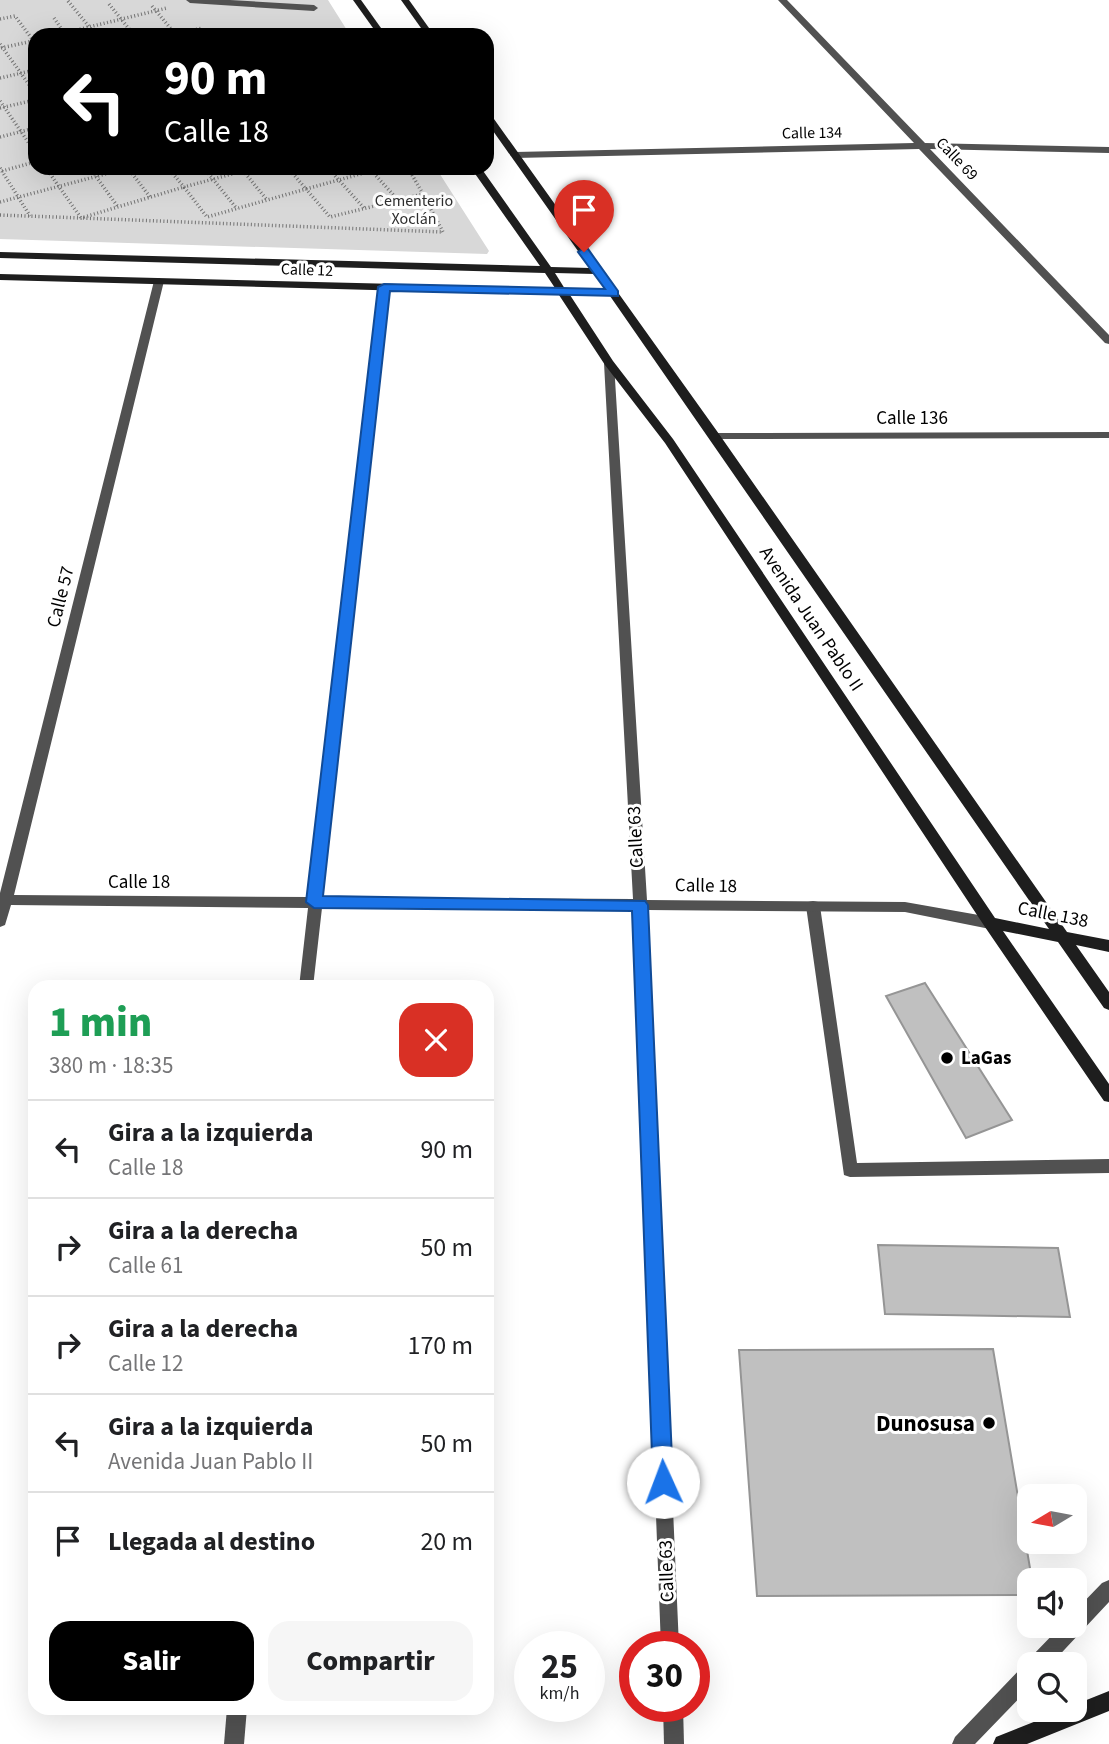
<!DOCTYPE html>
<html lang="es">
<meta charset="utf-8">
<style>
:root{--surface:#fff;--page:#f6f6f6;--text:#202124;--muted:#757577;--line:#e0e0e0;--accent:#000}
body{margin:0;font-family:"Source Sans 3",sans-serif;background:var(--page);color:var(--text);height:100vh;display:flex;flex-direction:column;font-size:26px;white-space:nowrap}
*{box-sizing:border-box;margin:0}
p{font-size:23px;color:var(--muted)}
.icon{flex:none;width:38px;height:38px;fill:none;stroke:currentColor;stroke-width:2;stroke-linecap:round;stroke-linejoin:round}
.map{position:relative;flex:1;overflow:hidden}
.sheet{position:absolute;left:28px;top:980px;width:466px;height:735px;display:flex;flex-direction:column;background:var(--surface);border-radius:21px;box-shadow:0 7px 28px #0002}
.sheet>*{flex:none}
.top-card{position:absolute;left:28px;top:28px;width:466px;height:147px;border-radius:21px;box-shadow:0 7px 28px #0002;background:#000;color:#fff;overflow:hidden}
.needle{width:46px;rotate:260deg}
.fabs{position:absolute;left:1017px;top:1484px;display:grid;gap:14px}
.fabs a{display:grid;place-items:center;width:70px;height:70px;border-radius:14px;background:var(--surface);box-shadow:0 7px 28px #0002;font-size:35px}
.speed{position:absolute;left:514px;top:1631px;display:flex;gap:14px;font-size:35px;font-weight:700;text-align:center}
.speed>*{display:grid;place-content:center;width:91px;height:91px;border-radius:50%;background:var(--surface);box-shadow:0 7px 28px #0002;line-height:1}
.speed small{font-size:18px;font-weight:400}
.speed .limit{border:10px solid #d22;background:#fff;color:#111}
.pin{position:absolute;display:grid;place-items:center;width:60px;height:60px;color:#fff;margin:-72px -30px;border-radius:50% 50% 50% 0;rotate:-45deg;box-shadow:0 0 7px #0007}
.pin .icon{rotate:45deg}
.me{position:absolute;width:77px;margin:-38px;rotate:358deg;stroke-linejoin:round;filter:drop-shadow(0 0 5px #0008)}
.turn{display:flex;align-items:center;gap:24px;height:147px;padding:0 21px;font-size:32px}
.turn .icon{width:91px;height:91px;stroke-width:2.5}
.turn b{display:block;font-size:49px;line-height:60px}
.round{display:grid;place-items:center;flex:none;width:74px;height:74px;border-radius:21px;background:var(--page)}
.headline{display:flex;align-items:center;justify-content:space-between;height:119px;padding:0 21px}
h1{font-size:42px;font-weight:800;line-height:52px;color:#1e9e55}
.action{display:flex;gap:14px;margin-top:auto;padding:14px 21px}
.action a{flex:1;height:80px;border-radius:21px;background:var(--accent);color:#fff;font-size:28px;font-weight:800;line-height:80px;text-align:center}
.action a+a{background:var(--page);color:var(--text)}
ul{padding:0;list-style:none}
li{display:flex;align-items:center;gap:21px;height:98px;padding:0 21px;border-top:2px solid var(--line)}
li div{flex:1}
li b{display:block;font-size:26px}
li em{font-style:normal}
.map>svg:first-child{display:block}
.green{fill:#d8d8d8}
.building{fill:#c0c0c0;stroke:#959595;stroke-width:2}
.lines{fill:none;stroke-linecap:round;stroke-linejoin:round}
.path{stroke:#737373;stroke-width:3.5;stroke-dasharray:1 2.5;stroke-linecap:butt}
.lane{fill:#515151;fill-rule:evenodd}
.street{fill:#515151;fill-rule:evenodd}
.secondary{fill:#1e1e1e;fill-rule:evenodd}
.route{fill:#1a73e8;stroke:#114b97;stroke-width:2}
.poi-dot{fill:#000;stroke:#fff;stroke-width:2.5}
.labels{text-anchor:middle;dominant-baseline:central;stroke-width:6;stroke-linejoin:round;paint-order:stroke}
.far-street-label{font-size:16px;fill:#000;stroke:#fff}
.far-park-label{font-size:16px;fill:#2f2f2f;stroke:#fff}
.street-label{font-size:19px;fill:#000;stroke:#fff}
.poi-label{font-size:19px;font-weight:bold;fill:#000;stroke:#fff;text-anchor:start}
.near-poi-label{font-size:23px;font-weight:bold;fill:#000;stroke:#fff;text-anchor:end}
</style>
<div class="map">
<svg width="1109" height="1744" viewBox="0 0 1109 1744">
<rect width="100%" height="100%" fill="#fff"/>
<path class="green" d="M0,0H328L350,35H35V168H436L489,251L487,254L0,239Z"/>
<g class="building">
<path d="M925,983L1012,1120L966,1138L886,996Z"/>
<path d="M878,1245L1058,1248L1070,1317L885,1314Z"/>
<path d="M993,1349L1032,1580H1029V1595L757,1596L739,1350Z"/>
</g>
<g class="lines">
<g class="path">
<path d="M68,1L96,35"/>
<path d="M109,4L134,35"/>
<path d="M152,6L176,35"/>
<path d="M54,18L65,34"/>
<path d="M0,19L15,16L35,43"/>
<path d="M56,35L167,8"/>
<path d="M176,35L202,28"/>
<path d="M0,44L35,93"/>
<path d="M1,48L33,41"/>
<path d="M0,78L35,70"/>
<path d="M0,101L35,152"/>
<path d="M0,108L35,100"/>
<path d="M0,137L35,128"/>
<path d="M0,168L30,216"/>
<path d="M46,168L81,218L443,232L423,194"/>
<path d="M90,168L118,207"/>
<path d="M128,168L150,197"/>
<path d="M168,168L184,187L254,168"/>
<path d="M204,168L237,209"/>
<path d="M241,168L267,200"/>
<path d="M288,168L306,189L382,168"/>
<path d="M328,168L364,208"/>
<path d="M369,168L398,200"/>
<path d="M2,171L35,162"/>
<path d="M0,202L128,168"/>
<path d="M0,215L81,218L184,187L207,217L306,189L330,217L423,194L408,168"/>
</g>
<g class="lane">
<path d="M186,0H230L314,5L318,8L314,11L190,3Z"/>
<path d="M813,901L818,902L820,906L857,1163L1109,1159V1173L850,1177L844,1175L806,906L808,902Z"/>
<path d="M1109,1580V1602L1051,1664H1029V1688L975,1744H952L955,1737L1022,1667L1029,1665L1031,1657L1061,1626H1074V1612L1102,1583Z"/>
</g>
<g class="street">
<path d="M778,0H787L925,143L1109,147V153L930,149L1109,335V344L1105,343L919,149L515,158L510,155L515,152L914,143Z"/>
<path d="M159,278L164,281L14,895L309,897L379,287L384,284L389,287L323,897L633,899L604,363L609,360L614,363L647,900L905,902L990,917L995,919L997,923L995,927L990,929L905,912L647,910L679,1647H661L633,910L322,908L313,987H299L308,908L11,905L5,925L0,927V893L154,281Z"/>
<path d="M1109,432V438L715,439L709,436L715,433Z"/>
<path d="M663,1706H683L684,1744H664Z"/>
<path d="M227,1708H247L244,1744H224Z"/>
</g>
<g class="secondary">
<path d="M353,0H361L386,35H378Z"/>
<path d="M401,0H409L434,35H426Z"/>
<path d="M486,111L489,112L719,434L1067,932L1109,940V952L1076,945L1109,992V1010L1104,1008L1058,942L1003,931L1109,1084V1102L1104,1101L985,927L665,443L605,365L559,295L0,280V274L555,288L545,273L0,258V252L540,266L471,168H481L551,267L590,268L486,121ZM555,273L595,274L606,290L565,289ZM570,295L610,296L1049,929L995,918L673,439L613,361Z"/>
<path d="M1109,1691V1711L1027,1744H993L996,1737L1064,1710H1074V1705Z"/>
</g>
</g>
<path class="route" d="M584,248L588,249L618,291V296L390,291L323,896L645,901L648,905L673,1482L670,1489L663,1492L656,1489L653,1482L632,911L314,908L306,902L378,287L384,284L605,289L578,252Z"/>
<g class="poi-dot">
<circle cx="947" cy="1058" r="7"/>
<circle cx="989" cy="1423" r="7"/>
</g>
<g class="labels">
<g class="far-street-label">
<text transform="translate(812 133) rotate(-1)">Calle 134</text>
<text transform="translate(957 159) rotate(46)">Calle 69</text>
<text transform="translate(307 270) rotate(2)">Calle 12</text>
</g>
<g class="far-park-label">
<text x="414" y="201">Cementerio<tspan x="414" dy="18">Xoclán</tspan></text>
</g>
<g class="street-label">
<text x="912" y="418">Calle 136</text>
<text transform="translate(61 597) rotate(-76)">Calle 57</text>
<text transform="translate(811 619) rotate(56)">Avenida Juan Pablo II</text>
<text transform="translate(636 837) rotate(-93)">Calle 63</text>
<text x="139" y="882">Calle 18</text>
<text transform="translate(706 886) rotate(1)">Calle 18</text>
<text transform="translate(1053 915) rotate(11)">Calle 138</text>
<text transform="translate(667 1571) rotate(-92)">Calle 63</text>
</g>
<g class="poi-label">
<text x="961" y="1058">LaGas</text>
</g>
<g class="near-poi-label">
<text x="975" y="1423">Dunosusa</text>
</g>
</g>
</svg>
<div class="fabs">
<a><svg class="needle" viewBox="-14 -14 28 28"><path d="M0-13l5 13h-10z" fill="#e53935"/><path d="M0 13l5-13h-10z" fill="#757577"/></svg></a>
<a><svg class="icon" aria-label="sound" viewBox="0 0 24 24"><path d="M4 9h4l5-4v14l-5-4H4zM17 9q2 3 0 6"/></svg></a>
<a><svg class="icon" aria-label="search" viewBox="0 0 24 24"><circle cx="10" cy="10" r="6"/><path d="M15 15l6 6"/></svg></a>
</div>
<div class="speed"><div>25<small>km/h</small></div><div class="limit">30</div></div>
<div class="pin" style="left:584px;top:252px;background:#d93025"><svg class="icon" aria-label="arrive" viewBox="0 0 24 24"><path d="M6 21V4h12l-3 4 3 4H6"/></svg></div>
<svg class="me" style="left:663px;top:1482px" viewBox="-20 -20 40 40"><circle r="19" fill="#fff"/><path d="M0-13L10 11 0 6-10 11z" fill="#1a73e8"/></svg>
<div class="top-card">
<div class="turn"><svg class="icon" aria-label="left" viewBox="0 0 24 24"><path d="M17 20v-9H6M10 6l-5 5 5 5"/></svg><div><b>90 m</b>Calle 18</div></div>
</div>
<section class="sheet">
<div class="headline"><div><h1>1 min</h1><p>380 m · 18:35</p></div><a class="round" style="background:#d93025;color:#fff"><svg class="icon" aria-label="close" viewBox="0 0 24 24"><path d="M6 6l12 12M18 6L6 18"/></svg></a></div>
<ul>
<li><svg class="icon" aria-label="left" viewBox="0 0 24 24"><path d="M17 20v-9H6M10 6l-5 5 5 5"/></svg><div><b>Gira a la izquierda</b><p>Calle 18</p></div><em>90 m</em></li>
<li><svg class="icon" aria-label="right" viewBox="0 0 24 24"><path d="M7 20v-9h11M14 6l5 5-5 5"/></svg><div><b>Gira a la derecha</b><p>Calle 61</p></div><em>50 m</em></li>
<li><svg class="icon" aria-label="right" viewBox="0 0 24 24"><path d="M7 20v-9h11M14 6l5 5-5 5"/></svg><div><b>Gira a la derecha</b><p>Calle 12</p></div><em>170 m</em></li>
<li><svg class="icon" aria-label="left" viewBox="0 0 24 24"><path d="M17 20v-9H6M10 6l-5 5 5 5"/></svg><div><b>Gira a la izquierda</b><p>Avenida Juan Pablo II</p></div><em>50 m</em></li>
<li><svg class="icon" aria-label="arrive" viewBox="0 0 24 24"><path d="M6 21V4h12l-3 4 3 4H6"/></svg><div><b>Llegada al destino</b></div><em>20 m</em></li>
</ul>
<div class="action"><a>Salir</a><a>Compartir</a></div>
</section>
</div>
